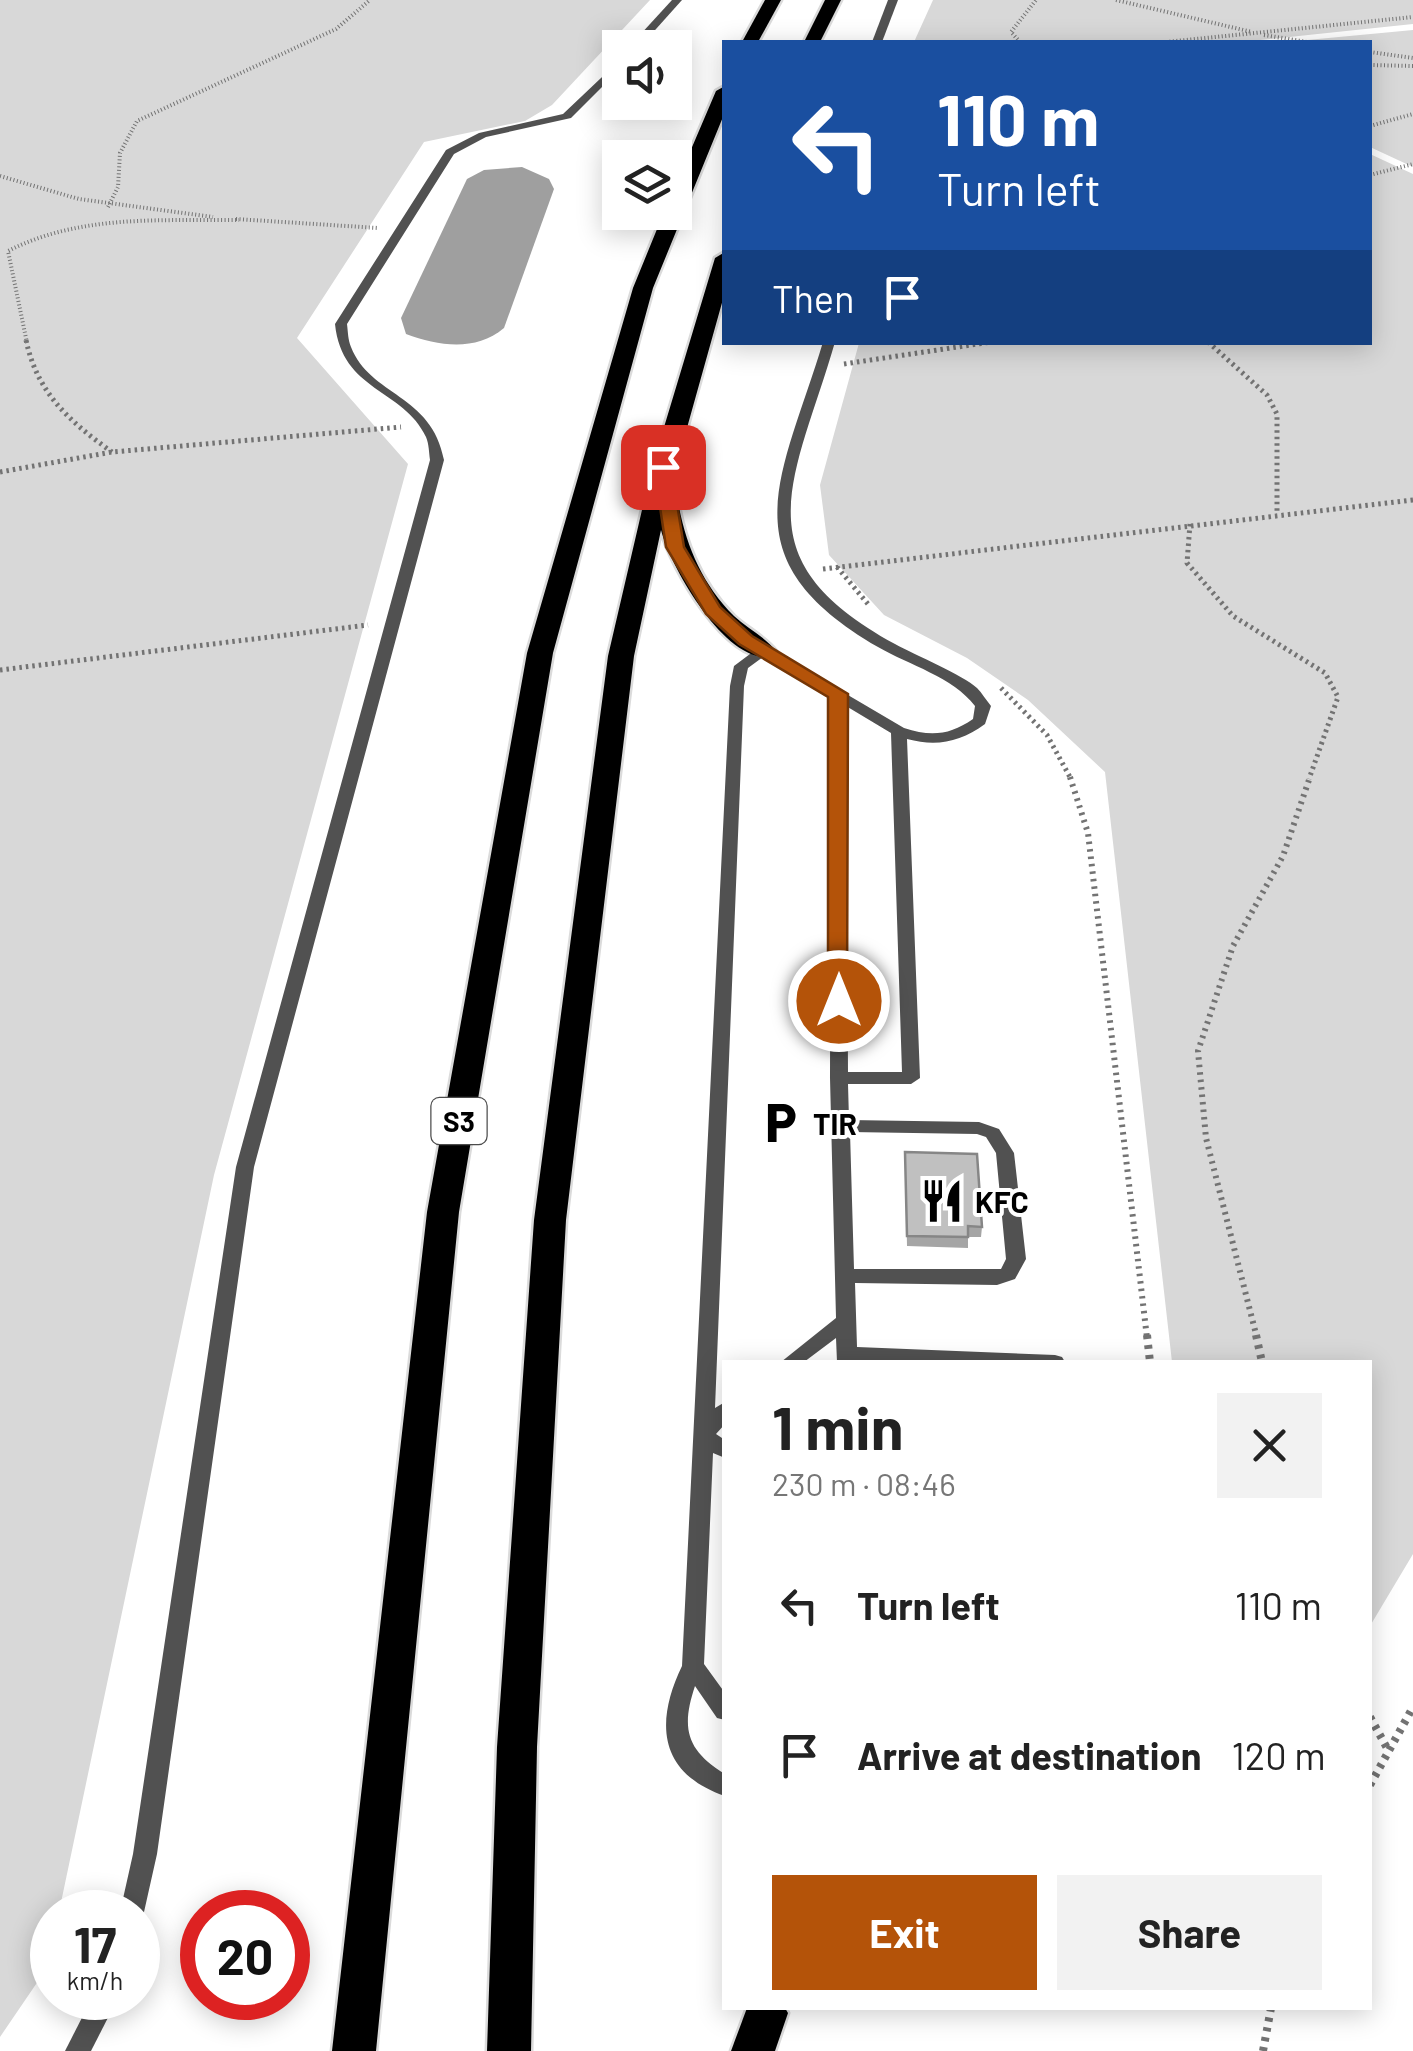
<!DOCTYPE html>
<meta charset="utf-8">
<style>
:root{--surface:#fff;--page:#f2f2f2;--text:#222;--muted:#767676;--accent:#b45309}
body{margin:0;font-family:Barlow,sans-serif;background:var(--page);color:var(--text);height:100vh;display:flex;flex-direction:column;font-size:38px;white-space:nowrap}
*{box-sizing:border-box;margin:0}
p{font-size:32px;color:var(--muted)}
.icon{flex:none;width:55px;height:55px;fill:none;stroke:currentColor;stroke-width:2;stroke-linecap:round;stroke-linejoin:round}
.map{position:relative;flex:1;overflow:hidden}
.details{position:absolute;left:722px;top:1360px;width:650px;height:650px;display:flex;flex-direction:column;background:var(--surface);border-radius:0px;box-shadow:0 5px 25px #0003}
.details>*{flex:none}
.guide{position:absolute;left:722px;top:40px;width:650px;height:305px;border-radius:0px;box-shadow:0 5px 25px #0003;background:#1a4fa0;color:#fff;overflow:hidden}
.controls{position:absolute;left:602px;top:30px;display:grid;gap:20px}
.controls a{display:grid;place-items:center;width:90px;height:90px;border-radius:0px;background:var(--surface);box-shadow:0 5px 25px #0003;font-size:50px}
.speed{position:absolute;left:30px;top:1890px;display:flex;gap:20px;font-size:50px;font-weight:700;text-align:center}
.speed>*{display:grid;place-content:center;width:130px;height:130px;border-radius:50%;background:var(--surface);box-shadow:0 5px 25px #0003;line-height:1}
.speed small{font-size:25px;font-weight:400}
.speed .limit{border:15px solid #d22;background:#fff;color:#111}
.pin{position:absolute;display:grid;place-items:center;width:85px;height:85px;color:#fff;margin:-42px;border-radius:20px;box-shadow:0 5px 15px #0006}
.me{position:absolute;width:110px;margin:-55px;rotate:0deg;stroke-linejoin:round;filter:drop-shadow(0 0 8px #0008)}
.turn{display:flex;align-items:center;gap:35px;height:210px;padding:0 50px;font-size:45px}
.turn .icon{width:130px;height:130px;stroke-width:2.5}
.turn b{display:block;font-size:70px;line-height:85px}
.then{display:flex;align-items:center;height:95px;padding:0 50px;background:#0003;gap:20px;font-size:38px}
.round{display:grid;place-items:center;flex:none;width:105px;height:105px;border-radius:0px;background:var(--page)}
.head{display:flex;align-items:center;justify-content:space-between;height:170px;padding:0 50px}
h1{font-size:60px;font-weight:700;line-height:75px}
.action{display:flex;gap:20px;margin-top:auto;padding:20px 50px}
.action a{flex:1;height:115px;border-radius:0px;background:var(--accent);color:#fff;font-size:40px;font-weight:700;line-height:115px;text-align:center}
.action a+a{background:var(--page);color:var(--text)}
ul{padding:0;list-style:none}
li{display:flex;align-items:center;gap:30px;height:150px;padding:0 50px}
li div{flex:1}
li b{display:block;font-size:38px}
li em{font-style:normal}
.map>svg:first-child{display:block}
.green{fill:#d8d8d8}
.water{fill:#9f9f9f}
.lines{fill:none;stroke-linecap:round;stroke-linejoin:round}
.highway-casing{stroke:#dbdbdb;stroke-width:5}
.path-far3{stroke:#737373;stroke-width:4;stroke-dasharray:1 2.5;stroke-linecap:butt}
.path-far2{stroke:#737373;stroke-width:5;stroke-dasharray:2.5 4;stroke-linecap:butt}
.path-far1{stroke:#737373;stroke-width:6;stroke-dasharray:2.5 5;stroke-linecap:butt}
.path{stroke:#737373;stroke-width:8;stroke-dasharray:4 6;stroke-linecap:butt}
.lane{fill:#515151;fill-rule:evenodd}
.highway{fill:#000;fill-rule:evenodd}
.wall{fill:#a5a5a5}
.building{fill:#c0c0c0;stroke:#868686;stroke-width:2.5}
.route{fill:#b45309;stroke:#753606;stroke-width:2.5}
.labels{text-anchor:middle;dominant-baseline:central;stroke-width:8;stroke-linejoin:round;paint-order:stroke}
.shield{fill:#fff;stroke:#4c4c4c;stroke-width:2.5}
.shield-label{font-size:28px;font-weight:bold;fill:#000}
.poi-label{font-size:30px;font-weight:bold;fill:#000;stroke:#fff;text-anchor:start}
</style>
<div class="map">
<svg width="1413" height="2051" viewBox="0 0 1413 2051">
<rect width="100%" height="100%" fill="#fff"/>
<g class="green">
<path d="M0,0H650L552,105L525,121L424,142L297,338L408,464L214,1175L59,1912H52L47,1968L0,2037Z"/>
<path d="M933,0H1413V24L1241,42H914Z"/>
<path d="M1413,30V167L1370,147V42H1286Z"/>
<path d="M1370,154L1413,174V1554L1370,1626V1362H1172L1105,772L1028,700L967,658L884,615L829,555L820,485L859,343L1370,342Z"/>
</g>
<path class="water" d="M522,167L549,179L554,189L504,328C475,352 439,346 406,334L401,318L467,179L484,170Z"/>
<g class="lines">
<g class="highway-casing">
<g id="highway">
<path d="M765,0H781L758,42H742Z"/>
<path d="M825,0H841L820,42H804Z"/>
<path d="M725,86V112L653,288L553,653L459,1212L376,2051H332L427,1212L527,653L633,288L664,212H675V187L716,91Z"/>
<path d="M725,252V292L671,485L676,490C683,538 699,581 734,616C747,628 765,637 776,651L772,656C727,667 670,566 661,530L634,656L566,1220L537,1747L531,2051H487L497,1747L534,1220L608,656L652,467L715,258Z"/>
<path d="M747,2008H785L788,2013L775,2051H731Z"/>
</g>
</g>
<g class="path-far3">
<path d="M1116,0L1252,32"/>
<path d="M1264,35L1307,42"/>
<path d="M1020,42L1011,32L1036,0"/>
<path d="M1166,42L1413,17"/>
<path d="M1370,52L1413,58"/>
<path d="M1370,65L1413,66"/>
<path d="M1370,126L1413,114"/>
<path d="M1370,175L1413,164"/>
<path d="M0,176L79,199L213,217"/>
<path d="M108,207L118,187L120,153L137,121L336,29L370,0"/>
<path d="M236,219L378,228"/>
<path d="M27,343L8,251C81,214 160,221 239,220"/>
<path d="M986,343L991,342"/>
</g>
<g class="path-far2">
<path d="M26,340C37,393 70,422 112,452"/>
<path d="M1208,342L1267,395L1277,414V514"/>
<path d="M844,364L991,342"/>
<path d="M0,472L112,452L401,427"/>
<path d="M1190,524L1187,563L1233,616L1325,673L1338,697L1309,779"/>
<path d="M837,567L868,604"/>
<path d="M823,569L1413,500"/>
<path d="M0,670L368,625"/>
<path d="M1001,688L1047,735L1071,779"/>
</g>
<g class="path-far1">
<path d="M1070,777L1088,833L1147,1338"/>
<path d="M1257,1338L1206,1138L1198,1051L1233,946L1283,856L1310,777"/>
</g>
<g class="path">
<path d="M1147,1335L1150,1362"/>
<path d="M1256,1335L1262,1362"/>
<path d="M1370,1717L1387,1748"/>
<path d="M1370,1785L1413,1707"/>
<path d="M1263,2051L1271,2008"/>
</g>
<g class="lane">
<path d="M672,0H682L639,48H628Z"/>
<path d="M888,0H898L882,42H872Z"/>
<path d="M620,60V69L571,118L486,137L454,154L347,324C348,332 348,340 351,347C370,396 432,394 444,460L254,1167L157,1854L144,1912L138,1921V1912H120L133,1854L236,1167L430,460C429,453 429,444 426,437C403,388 342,392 335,324L446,150L479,133L563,114Z"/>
<path d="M823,342H835C795,480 737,558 895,644C915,655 963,675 977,688C982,693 986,700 991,706L985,724C960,742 937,747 907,739L920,1078L911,1084H848L849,1120L979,1122L999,1129L1014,1153L1026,1259L1015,1279L997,1285L855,1283L857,1347L1055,1355L1062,1357L1065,1362H837L836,1338L804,1362H781L836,1318L830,1078L831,697L763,657L748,668L744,686L715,1408L725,1402V1424L716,1434L725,1440V1458L713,1453L704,1664L725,1693V1720L717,1718L695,1686C681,1728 686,1750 725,1774V1796C658,1773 655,1722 682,1666L730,686L734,666L758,648H768L904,728C931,737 950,735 973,719L975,706C953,677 909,665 878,647C724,558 782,478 823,342ZM846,706L891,733L902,1072H848ZM850,1132L977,1134L986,1137L996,1153L1006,1259L1001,1269H854Z"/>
<path d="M92,1998H118L91,2051H65Z"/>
</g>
<use href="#highway" class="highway"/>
</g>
<path class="wall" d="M905,1152L982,1227L981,1237H968V1248L907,1246Z"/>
<path class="building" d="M905,1152L977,1154L982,1227L968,1226V1237L907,1236Z"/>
<path class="route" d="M663,462L671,467L684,547L720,607L752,636L848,694L847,1006L839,1008L828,1001V697L739,644L706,614L666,547L654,467Z"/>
<defs>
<g id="parking-bare" transform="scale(3.45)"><path d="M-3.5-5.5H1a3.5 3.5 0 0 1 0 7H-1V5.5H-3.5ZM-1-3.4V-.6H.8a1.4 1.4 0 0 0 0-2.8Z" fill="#000" stroke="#fff" stroke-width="2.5" paint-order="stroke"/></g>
<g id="restaurant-bare" transform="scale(3.45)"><path d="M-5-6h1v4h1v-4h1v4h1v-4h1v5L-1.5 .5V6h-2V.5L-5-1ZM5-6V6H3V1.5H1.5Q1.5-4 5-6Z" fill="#000" stroke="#fff" stroke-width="2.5" paint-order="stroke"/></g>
</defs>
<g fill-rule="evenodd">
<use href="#parking-bare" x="780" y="1123"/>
<use href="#restaurant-bare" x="942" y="1201"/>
</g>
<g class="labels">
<rect class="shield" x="431.5" y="1098" width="55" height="46" rx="8"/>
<g class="shield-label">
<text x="459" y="1121">S3</text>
</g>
<g class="poi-label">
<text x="813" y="1123">TIR</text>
<text x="975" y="1201">KFC</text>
</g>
</g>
</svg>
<div class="controls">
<a><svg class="icon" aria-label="sound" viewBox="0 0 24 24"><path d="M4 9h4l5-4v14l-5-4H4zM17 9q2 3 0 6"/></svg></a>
<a><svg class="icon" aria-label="layers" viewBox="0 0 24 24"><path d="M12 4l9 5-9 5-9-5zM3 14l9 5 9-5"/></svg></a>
</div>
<div class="speed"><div>17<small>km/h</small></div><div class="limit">20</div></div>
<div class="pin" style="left:663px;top:467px;background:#d93025"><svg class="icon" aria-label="arrive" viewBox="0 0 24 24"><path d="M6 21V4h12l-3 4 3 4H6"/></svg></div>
<svg class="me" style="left:839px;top:1001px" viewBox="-20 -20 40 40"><circle r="17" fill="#b45309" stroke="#fff" stroke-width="3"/><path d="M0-11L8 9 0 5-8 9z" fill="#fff"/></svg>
<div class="guide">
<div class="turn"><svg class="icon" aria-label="left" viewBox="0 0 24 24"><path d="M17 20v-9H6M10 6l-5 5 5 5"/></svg><div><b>110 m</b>Turn left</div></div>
<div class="then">Then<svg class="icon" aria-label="arrive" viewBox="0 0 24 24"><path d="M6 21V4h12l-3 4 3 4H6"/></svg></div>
</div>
<section class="details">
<div class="head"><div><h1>1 min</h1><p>230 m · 08:46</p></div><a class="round"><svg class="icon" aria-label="close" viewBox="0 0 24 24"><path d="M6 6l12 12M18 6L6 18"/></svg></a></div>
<ul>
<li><svg class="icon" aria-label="left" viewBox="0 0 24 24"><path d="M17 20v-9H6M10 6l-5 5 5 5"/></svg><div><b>Turn left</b></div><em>110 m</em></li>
<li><svg class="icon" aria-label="arrive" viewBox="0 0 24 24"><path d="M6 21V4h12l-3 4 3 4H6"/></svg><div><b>Arrive at destination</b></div><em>120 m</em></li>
</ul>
<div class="action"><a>Exit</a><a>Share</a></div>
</section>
</div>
